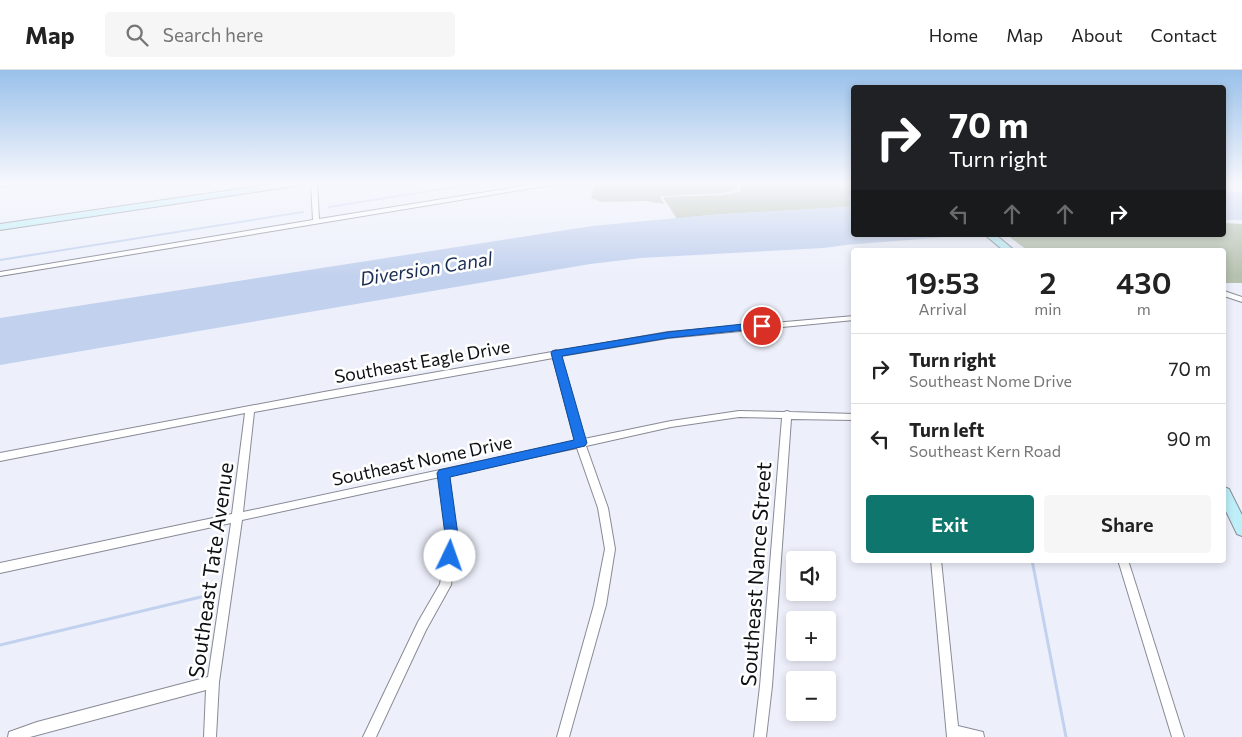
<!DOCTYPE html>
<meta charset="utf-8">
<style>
:root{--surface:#fff;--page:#f6f6f6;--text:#222;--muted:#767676;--line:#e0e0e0;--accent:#0f766e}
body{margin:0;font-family:Commissioner,sans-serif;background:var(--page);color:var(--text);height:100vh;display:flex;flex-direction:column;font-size:19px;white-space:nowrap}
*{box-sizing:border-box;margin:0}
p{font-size:16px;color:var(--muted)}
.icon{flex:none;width:28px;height:28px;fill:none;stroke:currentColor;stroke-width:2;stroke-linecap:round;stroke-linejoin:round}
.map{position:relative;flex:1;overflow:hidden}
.sheet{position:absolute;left:851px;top:178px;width:375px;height:315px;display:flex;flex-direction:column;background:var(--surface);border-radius:5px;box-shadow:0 2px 8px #0003}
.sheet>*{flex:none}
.banner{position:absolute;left:851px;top:15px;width:375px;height:152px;border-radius:5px;box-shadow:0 2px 8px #0003;background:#202124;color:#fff;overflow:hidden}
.controls{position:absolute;left:786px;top:481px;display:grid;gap:10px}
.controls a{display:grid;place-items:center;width:50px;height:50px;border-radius:5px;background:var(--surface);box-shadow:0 2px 8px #0003;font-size:25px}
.pin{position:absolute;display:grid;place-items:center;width:42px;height:42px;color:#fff;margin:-21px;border:2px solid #fff;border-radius:50%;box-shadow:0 1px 5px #0007}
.me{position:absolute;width:55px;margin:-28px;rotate:3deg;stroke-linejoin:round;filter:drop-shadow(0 0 4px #0008)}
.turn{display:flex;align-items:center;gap:18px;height:105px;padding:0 15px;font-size:22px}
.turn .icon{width:65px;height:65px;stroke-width:2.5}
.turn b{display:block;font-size:35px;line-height:42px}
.lanes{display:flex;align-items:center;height:48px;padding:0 15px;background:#0003;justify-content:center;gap:25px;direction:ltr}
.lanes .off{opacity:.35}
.eta{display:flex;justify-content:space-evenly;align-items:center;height:85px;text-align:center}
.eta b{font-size:30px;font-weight:600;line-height:35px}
.primary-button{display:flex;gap:10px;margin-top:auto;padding:10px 15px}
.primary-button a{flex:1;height:58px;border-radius:5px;background:var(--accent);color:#fff;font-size:20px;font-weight:600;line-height:58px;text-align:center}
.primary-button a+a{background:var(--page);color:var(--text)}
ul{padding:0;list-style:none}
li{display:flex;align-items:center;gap:15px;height:70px;padding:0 15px;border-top:1px solid var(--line)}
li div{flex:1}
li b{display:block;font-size:19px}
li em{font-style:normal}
header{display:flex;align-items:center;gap:30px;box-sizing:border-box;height:70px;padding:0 25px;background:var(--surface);border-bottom:1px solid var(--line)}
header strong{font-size:24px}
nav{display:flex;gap:28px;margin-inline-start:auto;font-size:18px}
.search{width:350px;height:45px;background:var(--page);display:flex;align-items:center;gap:12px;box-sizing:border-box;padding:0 18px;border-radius:5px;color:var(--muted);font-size:19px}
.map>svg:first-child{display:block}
.green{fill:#b6c1af}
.water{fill:#c2d1ee}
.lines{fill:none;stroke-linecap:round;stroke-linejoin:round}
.stream-far1{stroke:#c2d1ee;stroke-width:2}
.stream{stroke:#c2d1ee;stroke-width:3}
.street-casing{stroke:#888a95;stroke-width:2}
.secondary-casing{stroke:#888a95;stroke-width:2}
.street{fill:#fff;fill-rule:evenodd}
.secondary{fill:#beeff9;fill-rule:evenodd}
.route{fill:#1a73e8;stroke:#114b97}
.labels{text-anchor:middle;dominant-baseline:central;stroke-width:5;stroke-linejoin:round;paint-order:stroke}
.street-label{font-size:18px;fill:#0e0f13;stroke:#fff}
.water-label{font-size:19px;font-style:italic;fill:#1a2d53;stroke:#fff}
.near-street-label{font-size:21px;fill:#0e0f13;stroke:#fff}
</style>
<header>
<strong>Map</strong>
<div class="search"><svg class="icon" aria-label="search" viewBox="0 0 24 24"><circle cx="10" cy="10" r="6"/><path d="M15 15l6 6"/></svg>Search here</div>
<nav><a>Home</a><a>Map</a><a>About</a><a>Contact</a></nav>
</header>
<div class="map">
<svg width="1242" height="667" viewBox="0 0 1242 667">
<rect width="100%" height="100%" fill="#edf0fb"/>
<g class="green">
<path d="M594,113H735L738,119L723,123L661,126L660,127L664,134L646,131L602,132L591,128Z"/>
<path d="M739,113H854V128L851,124V134L846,137L709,145L677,149L663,127L724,125L741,121Z"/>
<path d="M1224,153L1242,154V213H1224V180H1027L1007,165H1224Z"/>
</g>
<g class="water">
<path d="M1242,122V150H1224V123Z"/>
<path d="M846,124H851L854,128V165H971L846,175L823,178L641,188L590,194L0,295V248L592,156L709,145L846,137L851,134Z"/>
</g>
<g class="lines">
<g class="stream-far1">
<path d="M329,137L480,113"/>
<path d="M0,190L303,142"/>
</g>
<g class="stream">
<path d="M1032,490L1066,667"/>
<path d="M0,575L209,525"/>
</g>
<g class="street-casing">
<g id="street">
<path d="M0,113H17L14,115L0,117Z"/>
<path d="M311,113H317L319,149L542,113H554L551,115L0,206V202L313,150Z"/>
<path d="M1224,221L1242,227V232L1224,226Z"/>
<path d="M854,246V250L668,268L561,286L584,369L671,351L739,341L784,342L787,341L790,342L854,344V350L791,349L772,616L766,667H754L760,616L782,348L739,347L671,357L586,376L608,438L615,479L606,535L569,667H557L594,535L605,479L598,438L577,378L449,405L457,473L451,515L426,560L376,667H363L418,552L440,514L447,473L440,407L242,450L219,612L216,667H204L206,620L30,667H8L9,662L37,652L208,607L231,453L0,503V493L232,444L245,343L0,391V383L324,322L552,282L556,280L559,281L668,262ZM553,288L575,371L243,442L254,342Z"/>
<path d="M931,490H941L958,656L983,662L984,667H947Z"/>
<path d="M1118,490H1128L1184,667H1172Z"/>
</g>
</g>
<g class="secondary-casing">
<g id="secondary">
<path d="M280,113H299L295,116L0,160V154Z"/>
<path d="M985,165H996L1014,180H1003Z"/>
<path d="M1224,417L1229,419L1242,445V466L1237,464L1224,437Z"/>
</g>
</g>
<use href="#street" class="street"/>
<use href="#secondary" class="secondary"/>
</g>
<linearGradient id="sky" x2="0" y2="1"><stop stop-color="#99c0ea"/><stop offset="0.55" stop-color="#f7f8fd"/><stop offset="1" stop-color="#f7f8fd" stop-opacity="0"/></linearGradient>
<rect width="1242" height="206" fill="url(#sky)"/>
<path class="route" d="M762,252L767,256L765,258L668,268L562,286L587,373L585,376L450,407L459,472L455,491L450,493L445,491L443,486L446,472L437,403L439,400L574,370L551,283L552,281L668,262Z"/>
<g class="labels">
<g class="street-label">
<text transform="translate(422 291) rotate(-10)">Southeast Eagle Drive</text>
<text transform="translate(422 390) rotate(-12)">Southeast Nome Drive</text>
</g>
<g class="water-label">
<text transform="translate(426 198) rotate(-9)">Diversion Canal</text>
</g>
<g class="near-street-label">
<text transform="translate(210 500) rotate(-82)">Southeast Tate Avenue</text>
<text transform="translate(755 504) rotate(-86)">Southeast Nance Street</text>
</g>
</g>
</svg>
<div class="controls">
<a><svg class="icon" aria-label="sound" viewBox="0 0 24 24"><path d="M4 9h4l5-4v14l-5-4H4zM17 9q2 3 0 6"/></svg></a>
<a>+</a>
<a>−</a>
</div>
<div class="pin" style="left:762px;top:256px;background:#d93025"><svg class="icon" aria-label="arrive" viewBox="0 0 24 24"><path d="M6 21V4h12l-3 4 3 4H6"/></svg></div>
<svg class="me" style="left:450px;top:486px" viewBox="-20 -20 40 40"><circle r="19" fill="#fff"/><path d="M0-13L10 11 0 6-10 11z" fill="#1a73e8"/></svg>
<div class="banner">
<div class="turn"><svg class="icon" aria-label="right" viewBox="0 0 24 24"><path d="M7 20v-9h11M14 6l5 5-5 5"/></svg><div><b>70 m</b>Turn right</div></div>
<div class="lanes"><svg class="icon off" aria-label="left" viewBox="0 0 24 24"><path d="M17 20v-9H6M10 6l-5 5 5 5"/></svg><svg class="icon off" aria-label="ahead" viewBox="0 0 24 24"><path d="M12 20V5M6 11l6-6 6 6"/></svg><svg class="icon off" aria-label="ahead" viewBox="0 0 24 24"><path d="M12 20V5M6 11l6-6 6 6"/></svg><svg class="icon" aria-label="right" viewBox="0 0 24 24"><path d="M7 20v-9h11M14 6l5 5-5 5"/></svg></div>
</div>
<section class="sheet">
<div class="eta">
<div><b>19:53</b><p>Arrival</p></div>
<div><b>2</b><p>min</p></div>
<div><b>430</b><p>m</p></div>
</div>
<ul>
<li><svg class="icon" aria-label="right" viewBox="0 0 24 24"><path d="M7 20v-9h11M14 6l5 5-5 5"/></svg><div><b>Turn right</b><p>Southeast Nome Drive</p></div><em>70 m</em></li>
<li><svg class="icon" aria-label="left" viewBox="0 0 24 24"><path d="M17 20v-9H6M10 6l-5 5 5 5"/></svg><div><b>Turn left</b><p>Southeast Kern Road</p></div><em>90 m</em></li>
</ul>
<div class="primary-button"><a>Exit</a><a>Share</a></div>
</section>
</div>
